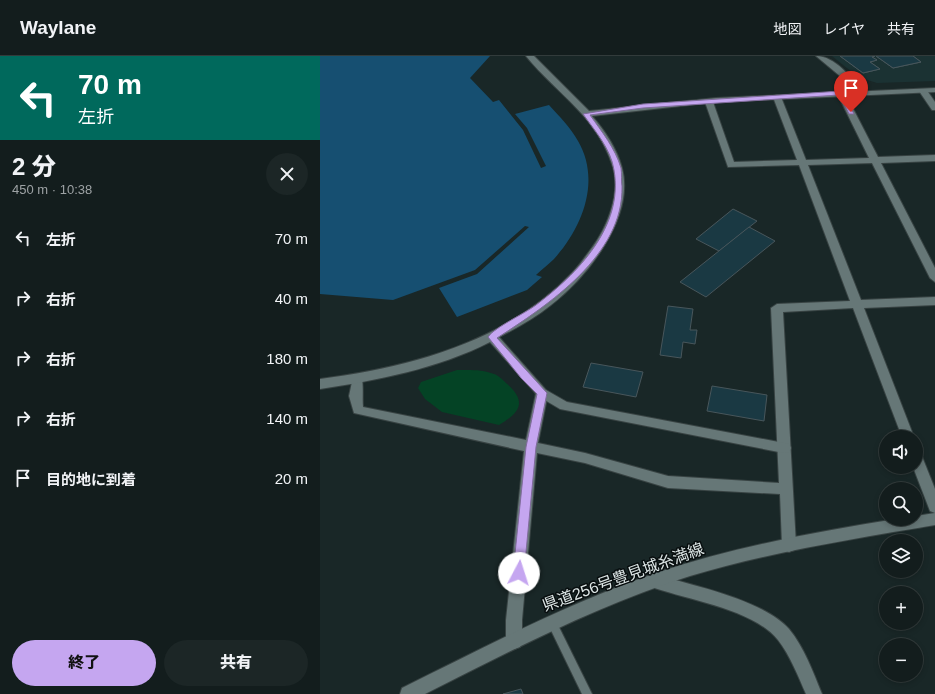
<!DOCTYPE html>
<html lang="ja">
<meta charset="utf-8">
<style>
:root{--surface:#131d1d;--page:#1c2626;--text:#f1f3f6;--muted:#9da2a4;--line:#323b3b;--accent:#c5a6f0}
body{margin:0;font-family:Arial,"Noto Sans JP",sans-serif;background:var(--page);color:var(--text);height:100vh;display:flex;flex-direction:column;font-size:15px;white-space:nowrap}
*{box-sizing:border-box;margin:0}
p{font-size:13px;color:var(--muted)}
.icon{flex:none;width:22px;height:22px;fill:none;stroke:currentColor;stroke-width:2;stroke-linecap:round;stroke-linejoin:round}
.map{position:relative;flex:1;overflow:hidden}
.sheet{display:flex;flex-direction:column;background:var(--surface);width:320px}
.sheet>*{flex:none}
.hud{background:#00695c;color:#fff;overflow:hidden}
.tools{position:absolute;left:559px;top:374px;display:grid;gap:8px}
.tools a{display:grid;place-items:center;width:44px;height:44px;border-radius:50%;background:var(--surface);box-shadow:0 2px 6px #0003,0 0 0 1px var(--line);font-size:20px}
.pin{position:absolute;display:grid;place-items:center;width:34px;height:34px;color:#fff;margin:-41px -17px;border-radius:50% 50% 50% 0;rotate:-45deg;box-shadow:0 0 4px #0007}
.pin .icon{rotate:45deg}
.me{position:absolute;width:44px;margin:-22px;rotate:5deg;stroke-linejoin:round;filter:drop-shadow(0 0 3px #0008)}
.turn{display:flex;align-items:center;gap:14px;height:84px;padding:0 12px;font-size:18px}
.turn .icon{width:52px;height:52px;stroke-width:2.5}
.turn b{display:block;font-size:28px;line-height:34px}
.round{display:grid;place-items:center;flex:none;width:42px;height:42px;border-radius:21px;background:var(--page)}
.summary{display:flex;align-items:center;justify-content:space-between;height:68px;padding:0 12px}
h1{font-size:24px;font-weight:800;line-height:30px}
.action{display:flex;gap:8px;margin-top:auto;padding:8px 12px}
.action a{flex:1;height:46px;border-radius:24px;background:var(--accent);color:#111;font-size:16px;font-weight:800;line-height:46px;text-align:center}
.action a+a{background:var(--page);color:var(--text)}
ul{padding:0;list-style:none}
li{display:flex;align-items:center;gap:12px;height:60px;padding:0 12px}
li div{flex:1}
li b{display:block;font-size:15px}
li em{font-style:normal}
header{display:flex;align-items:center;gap:24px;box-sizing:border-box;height:56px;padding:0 20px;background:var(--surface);border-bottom:1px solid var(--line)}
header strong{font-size:19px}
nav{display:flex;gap:22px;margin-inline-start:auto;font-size:14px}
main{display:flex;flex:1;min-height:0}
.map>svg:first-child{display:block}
.built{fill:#1b3233}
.green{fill:#044325}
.water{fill:#164f71}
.building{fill:#1a3943;stroke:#48565b}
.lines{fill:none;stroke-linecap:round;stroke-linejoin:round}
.lane-casing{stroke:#384343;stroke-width:2}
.street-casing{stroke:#384343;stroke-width:2}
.secondary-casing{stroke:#384343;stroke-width:2}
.lane{fill:#677;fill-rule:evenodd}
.street{fill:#677;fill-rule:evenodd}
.secondary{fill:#677;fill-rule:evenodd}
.route{fill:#c5a6f0;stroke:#806c9c}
.labels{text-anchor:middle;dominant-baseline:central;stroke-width:3;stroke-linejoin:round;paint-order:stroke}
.near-street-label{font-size:16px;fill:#dce5e5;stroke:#080e0f}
</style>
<header>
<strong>Waylane</strong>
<nav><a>地図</a><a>レイヤ</a><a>共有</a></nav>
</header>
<main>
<section class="sheet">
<div class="hud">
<div class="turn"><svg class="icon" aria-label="left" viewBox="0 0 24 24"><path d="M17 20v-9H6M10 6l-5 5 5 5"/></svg><div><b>70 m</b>左折</div></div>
</div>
<div class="summary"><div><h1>2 分</h1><p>450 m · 10:38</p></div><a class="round"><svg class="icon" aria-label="close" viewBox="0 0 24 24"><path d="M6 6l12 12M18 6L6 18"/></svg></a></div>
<ul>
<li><svg class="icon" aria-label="left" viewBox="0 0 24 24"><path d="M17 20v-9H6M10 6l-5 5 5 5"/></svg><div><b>左折</b></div><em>70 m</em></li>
<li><svg class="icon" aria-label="right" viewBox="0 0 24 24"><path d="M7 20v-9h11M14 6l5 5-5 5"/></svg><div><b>右折</b></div><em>40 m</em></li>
<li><svg class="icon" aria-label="right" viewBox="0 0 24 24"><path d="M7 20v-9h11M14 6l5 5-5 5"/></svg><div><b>右折</b></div><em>180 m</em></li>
<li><svg class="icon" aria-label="right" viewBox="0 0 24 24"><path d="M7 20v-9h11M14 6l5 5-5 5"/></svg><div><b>右折</b></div><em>140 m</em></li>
<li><svg class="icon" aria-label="arrive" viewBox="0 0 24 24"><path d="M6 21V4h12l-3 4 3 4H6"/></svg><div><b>目的地に到着</b></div><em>20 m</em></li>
</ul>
<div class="action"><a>終了</a><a>共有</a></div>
</section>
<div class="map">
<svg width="615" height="638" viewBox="0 0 615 638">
<rect width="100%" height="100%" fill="#192727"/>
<path class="built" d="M512,0H615V25L557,27L538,21Z"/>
<path class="green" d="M137,314C149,314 162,313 174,318C178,319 183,324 186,327C207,345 201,356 179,369L122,356L105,343L98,332L101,326Z"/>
<path class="water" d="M0,0H170L150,22L173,46L179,44L203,74L221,112L226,110L207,72L195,58L229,49C239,60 251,72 258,85C281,124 263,171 234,203C229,208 222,213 216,219L222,221L207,234L137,261L119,232L157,218L209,171L205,170L155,214L73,244L0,238Z"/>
<g class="building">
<path d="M520,0H555L552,1L557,4L550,6L560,13L543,17Z"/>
<path d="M520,0H555L552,1L557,4L550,6L560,13L543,17Z"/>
<path d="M556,0H593L601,6L573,12Z"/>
<path d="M556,0H593L601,6L573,12Z"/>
<path d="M413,153L437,165L399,195L376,183Z"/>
<path d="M429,171L455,185L386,241L360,226Z"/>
<path d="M348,250L373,253L370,274H377L375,288L363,286L361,302L340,299Z"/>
<path d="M271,307L323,316L316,341L263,331Z"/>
<path d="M392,330L447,339L444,365L387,355Z"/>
<path d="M201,633L203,638H183Z"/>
</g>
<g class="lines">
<g class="lane-casing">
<path id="lane" d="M232,562L235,563L272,638H262L227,566L229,563Z"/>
</g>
<g class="street-casing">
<g id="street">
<path d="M496,0C515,0 532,22 542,36L541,38H535L526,25Z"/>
<path d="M600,33H606L615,46V54H612L599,35Z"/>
<path d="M518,35L525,37L558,101L615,99V105L561,107L615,212V226L610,222L552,107L488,109L541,244L615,241V249L544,252L594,381H582L533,252L463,256L476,489L474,494L469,496L464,494L462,489L460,438L348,432L265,407L217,397L202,564V585L200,591L194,593L188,591L186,585V564L204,395L34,357L29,340L33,321H41C44,325 42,342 43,351L206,384L216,337L218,334H226L228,337L218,387L265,397L348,420L459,427L451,252L457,248L530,245L479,109L408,111L385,46L389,44L393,46L414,106L477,104L453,41L457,39L461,41L486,104L549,102L517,37Z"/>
<path d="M596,397L601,398L615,433V457L610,455L593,411H596Z"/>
<path d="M334,518C371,529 444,544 469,573C484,591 493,616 502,638H486C478,620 470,599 458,584C432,552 366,544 329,530L327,525L329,520Z"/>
</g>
</g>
<g class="secondary-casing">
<g id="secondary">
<path d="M206,0H214L269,55L396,42L615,32V36L396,46L272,60C285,75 297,93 302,112C315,162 267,221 231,249C215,262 197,272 179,281L226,334L247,346L464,387L469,388L471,392L469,396L464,397L240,353L218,340L170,286C117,313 58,324 0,333V323C90,311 187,286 252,217C259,210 265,201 271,193C287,172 301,138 293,111C278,61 237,38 206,0Z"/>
<path d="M615,457V469C533,483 450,496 370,520C277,549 191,595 105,638H80L82,632C165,591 248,547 336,517C414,491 495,476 576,463H596V460Z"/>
</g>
</g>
<use href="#lane" class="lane"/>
<use href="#street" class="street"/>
<use href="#secondary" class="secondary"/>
</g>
<path class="route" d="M521,35L524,37L534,58H529L519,39L323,52L270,59C282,76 295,92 301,112C302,118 301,125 302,130C304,199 228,249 177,282L227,337L216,391L204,517L203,521L199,522L195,521L193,517L206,391L217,338L201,322L168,281C175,271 204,258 216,249C257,218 304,171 294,114C291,93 275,75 263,58L323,48Z"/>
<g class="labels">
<g class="near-street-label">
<text transform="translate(303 521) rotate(-20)">県道256号豊見城糸満線</text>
</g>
</g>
</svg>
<div class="tools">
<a><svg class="icon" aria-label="sound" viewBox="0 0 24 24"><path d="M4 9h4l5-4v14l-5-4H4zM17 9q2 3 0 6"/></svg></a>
<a><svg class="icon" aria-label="search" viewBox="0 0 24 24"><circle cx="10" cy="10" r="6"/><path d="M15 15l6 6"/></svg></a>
<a><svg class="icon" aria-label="layers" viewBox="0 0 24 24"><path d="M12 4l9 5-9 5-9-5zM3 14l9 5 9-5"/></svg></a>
<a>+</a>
<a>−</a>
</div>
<div class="pin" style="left:531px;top:56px;background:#d93025"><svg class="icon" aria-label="arrive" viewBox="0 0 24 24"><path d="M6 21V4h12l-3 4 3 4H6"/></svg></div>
<svg class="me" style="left:199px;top:517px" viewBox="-20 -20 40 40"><circle r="19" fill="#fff"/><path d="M0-13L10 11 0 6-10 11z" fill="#c5a6f0"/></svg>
</div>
</main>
